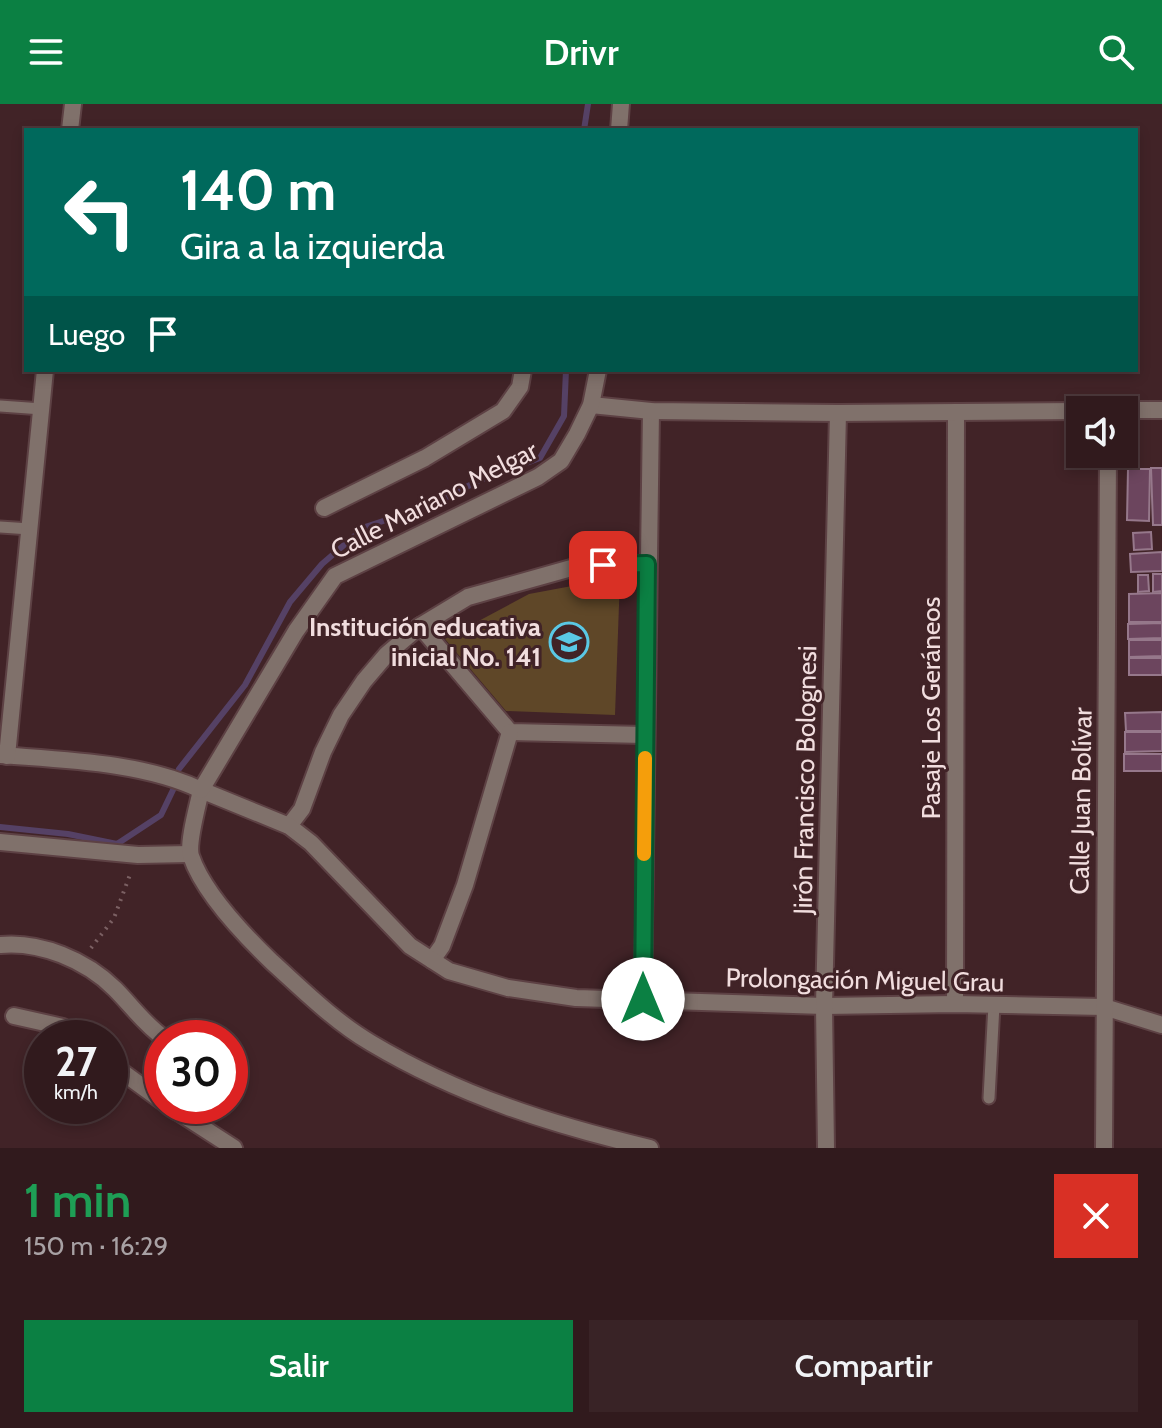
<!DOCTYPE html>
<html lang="es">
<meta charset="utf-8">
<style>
:root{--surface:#311a1d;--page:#392326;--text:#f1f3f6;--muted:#a8a1a4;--line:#4c383b;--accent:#0b8043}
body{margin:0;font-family:Cabin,sans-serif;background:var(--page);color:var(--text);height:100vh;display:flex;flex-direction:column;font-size:30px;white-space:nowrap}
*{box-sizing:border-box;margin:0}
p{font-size:26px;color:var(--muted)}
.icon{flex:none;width:44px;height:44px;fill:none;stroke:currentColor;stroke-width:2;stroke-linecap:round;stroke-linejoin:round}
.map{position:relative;height:1044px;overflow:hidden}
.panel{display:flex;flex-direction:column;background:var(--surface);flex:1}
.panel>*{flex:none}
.hud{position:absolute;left:24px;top:24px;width:1114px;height:244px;border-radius:0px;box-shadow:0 4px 12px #0003,0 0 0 2px var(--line);background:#00695c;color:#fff;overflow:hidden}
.buttons{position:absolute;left:1066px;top:292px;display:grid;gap:16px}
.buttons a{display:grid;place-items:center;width:72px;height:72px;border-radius:0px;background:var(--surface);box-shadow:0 4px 12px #0003,0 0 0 2px var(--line);font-size:40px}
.speed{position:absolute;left:24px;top:916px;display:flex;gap:16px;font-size:40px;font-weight:700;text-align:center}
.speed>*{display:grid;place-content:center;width:104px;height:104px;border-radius:50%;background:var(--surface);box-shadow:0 4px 12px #0003,0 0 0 2px var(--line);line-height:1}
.speed small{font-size:20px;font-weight:400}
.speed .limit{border:12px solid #d22;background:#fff;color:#111}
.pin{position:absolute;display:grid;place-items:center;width:68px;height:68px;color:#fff;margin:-34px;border-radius:16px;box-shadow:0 4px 12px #0006}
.me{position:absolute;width:88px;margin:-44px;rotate:0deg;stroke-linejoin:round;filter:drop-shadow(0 0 6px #0008)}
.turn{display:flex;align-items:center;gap:28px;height:168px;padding:0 24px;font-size:36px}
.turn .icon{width:104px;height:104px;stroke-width:2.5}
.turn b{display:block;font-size:56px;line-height:68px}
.then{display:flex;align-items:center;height:76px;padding:0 24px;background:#0003;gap:16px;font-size:30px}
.round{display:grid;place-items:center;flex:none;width:84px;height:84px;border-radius:0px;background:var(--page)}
.summary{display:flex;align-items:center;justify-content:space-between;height:136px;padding:0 24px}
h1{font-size:48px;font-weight:600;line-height:60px;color:#1e9e55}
.primary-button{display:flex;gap:16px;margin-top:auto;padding:16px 24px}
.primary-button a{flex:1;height:92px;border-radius:0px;background:var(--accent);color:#fff;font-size:32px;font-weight:600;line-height:92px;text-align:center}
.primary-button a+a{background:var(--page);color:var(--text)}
header{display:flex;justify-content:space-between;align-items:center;height:104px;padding:0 24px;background:var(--accent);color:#fff;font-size:36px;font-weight:600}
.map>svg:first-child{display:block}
.green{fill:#5f4728}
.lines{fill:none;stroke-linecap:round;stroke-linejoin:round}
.stream{stroke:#554165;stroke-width:6}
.building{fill:#6c455e;stroke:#96788b;stroke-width:2}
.service-casing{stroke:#5d4144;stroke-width:15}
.minor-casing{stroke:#5d4144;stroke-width:20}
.tertiary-casing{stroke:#5d4144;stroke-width:20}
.path{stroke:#7b6063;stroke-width:4;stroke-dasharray:2 6;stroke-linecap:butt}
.service{stroke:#80716b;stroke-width:11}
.minor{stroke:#80716b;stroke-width:16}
.tertiary{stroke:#80716b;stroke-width:16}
.route-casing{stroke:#07532c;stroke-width:20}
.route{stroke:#0b8043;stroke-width:14}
.slow{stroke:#f59e0b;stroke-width:14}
.labels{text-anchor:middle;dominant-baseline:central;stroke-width:6;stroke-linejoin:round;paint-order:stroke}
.street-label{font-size:26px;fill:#f1ddde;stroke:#412327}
.poi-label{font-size:26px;font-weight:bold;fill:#f1ddde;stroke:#412327;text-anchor:end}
</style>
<header><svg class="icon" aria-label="menu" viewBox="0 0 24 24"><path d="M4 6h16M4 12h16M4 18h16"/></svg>Drivr<svg class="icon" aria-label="search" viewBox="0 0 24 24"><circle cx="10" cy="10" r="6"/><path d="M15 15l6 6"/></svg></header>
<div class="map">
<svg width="1162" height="1044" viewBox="0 0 1162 1044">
<rect width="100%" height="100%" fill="#412327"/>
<path class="green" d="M620,473L615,611L506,607L445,535L529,490Z"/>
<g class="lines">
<g class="stream">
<path d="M584,26L588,0"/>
<path d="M179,665L245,581L290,498L322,460L365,423L429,402L480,376L540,354L564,312L566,266"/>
<path d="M0,723L68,730L117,740L161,711L173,686"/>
</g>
</g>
<g class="building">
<path d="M1151,364H1162V421H1153Z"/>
<path d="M1128,365H1150L1149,417L1127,416Z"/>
<path d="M1151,428L1152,445L1134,446L1133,429Z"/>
<path d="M1162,448V467L1131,468L1130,450Z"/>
<path d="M1153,470H1162V487L1153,488Z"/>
<path d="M1138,471H1148L1149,487L1138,488Z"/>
<path d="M1162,489V518H1129V490Z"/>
<path d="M1162,519V534L1128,535V520Z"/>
<path d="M1129,536H1162V552L1129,553Z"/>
<rect x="1129" y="554" width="33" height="17"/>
<path d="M1162,608V627H1126L1125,609Z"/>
<path d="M1125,628H1162V647L1125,648Z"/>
<rect x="1124" y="650" width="38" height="17"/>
</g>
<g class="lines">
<g class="service-casing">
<g id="service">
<path d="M0,302L42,305"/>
<path d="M0,423L30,425"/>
<path d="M989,994L994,901"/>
</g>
</g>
<g class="minor-casing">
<g id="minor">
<path d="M324,404L425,354L503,307L520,283L523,266"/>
<path d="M420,522L510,628L645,631"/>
<path d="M289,722L302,705L323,648L341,611L364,577L387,550L420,522L468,493L582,461L647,460"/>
<path d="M0,738L138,751L190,750"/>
<path d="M0,841C40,837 86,856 115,885C131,901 145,921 164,934"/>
<path d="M432,856L442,842L465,781L510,628"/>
<path d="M643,895L651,307"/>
<path d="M955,900L956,308"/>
<path d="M14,912L63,923L78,934"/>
<path d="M110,959L162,997"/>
<path d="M169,1002L234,1044"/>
<path d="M650,1044C552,1021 458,991 371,939C335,918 303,886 272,858C245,832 203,788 191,752C187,739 198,701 201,686L289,722L311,739L410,842L449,867L508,884L576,894L824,902L955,900L1104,903L1162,921"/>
<path d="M826,1044L824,902L838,309"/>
<path d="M1104,1044L1108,350"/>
</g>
</g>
<g class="tertiary-casing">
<g id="tertiary">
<path d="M70,26L73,0"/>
<path d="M619,26L621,0"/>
<path d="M591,301L651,307L838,309L1080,307"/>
<path d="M1124,306H1162"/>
<path d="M0,651C63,656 143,658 201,686L296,527L335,472L538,373L561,357L577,330L591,301L598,266"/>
<path d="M7,652L45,266"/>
</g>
</g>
<path class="path" d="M91,844L114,814L131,768"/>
<use href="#service" class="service"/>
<use href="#minor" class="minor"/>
<use href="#tertiary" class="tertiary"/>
</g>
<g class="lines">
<g class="route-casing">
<path id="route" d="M603,461L647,460L643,895"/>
</g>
<use href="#route" class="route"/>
<path class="slow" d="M644,750L645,654"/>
</g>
<defs>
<g id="school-ring" transform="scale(2)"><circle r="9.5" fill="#412327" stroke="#5ac8e5" stroke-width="1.5"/><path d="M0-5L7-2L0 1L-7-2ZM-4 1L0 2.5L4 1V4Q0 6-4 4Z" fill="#5ac8e5"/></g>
</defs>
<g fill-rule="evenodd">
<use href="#school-ring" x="569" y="538"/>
</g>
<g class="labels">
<g class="street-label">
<text transform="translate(434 396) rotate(-27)">Calle Mariano Melgar</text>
<text transform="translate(931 604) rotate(-90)">Pasaje Los Geráneos</text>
<text transform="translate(805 676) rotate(-89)">Jirón Francisco Bolognesi</text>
<text transform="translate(1081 697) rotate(-89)">Calle Juan Bolívar</text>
<text transform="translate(865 876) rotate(1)">Prolongación Miguel Grau</text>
</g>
<g class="poi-label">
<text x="541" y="523">Institución educativa<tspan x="541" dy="30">inicial No. 141</tspan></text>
</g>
</g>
</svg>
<div class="buttons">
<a><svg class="icon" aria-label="sound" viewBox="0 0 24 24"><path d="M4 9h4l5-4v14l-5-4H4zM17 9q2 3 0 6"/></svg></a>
</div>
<div class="speed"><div>27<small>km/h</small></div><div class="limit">30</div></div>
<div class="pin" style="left:603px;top:461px;background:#d93025"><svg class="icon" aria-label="arrive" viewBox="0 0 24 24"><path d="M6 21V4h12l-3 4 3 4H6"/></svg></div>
<svg class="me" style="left:643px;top:895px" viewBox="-20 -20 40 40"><circle r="19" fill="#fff"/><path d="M0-13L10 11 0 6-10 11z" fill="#0b8043"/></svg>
<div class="hud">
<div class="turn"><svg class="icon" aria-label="left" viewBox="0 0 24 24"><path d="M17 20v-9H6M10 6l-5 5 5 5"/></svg><div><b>140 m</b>Gira a la izquierda</div></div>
<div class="then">Luego<svg class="icon" aria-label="arrive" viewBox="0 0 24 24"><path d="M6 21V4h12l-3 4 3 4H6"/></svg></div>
</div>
</div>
<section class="panel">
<div class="summary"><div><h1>1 min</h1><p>150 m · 16:29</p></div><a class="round" style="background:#d93025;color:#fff"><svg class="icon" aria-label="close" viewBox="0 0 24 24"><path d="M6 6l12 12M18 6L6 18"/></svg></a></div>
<div class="primary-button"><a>Salir</a><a>Compartir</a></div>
</section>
